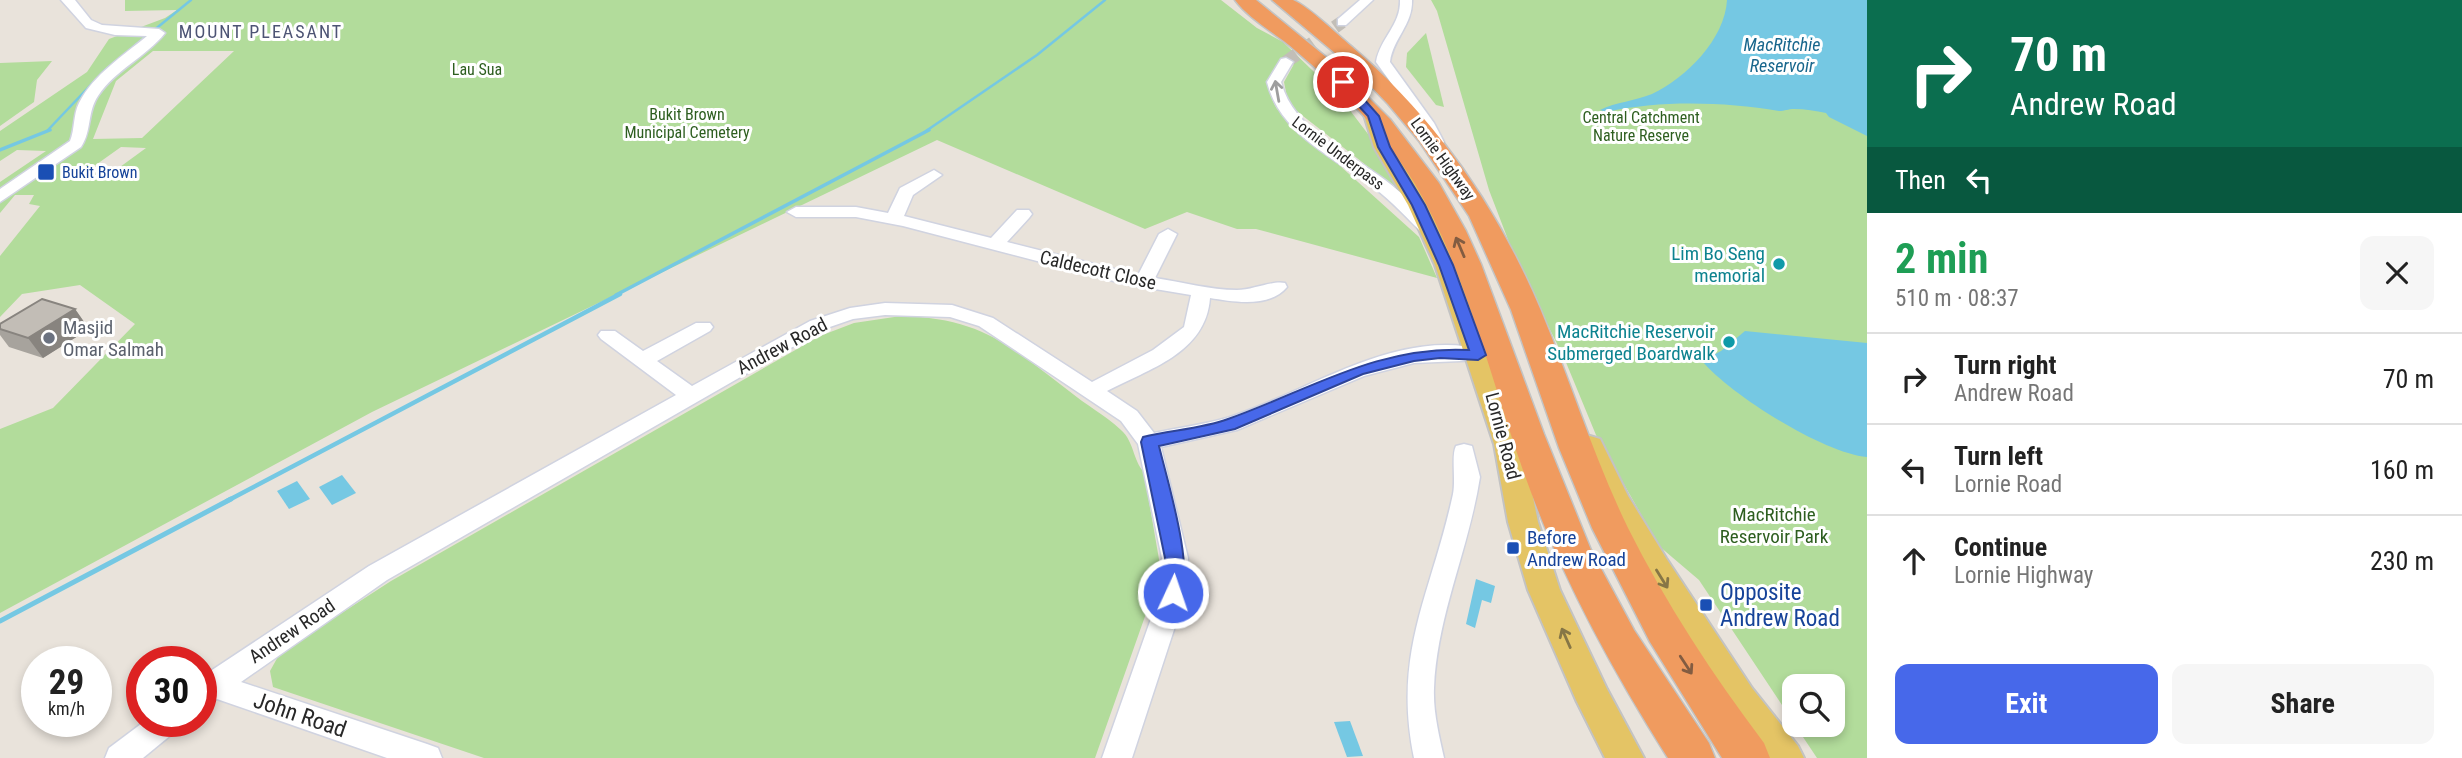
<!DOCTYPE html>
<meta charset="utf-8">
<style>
:root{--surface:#fff;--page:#f6f6f6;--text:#222;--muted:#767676;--line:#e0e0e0;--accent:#4768ea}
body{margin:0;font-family:"Roboto Condensed",sans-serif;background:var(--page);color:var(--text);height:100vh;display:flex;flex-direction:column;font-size:26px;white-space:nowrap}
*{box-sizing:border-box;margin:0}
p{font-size:23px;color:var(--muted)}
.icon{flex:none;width:38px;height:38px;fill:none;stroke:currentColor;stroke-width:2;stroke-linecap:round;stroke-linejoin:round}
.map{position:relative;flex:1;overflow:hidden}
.panel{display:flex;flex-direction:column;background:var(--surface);width:595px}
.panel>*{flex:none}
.hud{background:#0b6e4f;color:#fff;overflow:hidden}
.tools{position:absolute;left:1782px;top:674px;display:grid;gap:14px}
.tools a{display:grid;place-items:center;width:63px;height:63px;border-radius:14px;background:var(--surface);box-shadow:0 4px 10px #0003;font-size:35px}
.speed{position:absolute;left:21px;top:646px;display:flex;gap:14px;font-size:35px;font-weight:700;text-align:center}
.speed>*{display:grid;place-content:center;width:91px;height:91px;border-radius:50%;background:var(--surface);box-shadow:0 4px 10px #0003;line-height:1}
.speed small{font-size:18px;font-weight:400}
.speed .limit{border:10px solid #d22;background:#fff;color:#111}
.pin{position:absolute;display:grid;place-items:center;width:60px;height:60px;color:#fff;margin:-30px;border:4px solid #fff;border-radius:50%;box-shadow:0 2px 7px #0007}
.me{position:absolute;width:77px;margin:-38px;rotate:3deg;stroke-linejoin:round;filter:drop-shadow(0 0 5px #0008)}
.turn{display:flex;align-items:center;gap:24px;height:147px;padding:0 28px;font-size:32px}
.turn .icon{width:91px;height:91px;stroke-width:2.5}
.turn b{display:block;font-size:49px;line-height:60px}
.then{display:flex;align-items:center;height:66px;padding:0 28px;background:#0003;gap:14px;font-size:26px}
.round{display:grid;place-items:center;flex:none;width:74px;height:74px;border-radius:14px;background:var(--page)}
.head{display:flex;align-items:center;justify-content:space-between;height:119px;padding:0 28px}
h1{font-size:42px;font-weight:700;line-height:52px;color:#1e9e55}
.cta{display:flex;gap:14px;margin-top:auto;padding:14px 28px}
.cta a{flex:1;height:80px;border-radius:14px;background:var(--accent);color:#fff;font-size:28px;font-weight:700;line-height:80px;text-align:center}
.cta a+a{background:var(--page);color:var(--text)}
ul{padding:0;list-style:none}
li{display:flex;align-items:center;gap:21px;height:91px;padding:0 28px;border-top:2px solid var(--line)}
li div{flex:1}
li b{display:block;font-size:26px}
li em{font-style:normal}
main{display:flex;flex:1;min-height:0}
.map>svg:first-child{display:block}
.green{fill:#b2dc9b;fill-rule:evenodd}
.water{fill:#75c8e3}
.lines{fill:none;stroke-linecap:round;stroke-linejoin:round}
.stream-far3{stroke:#75c8e3;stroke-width:2.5}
.stream-far2{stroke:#75c8e3;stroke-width:3.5}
.stream-far1{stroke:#75c8e3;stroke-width:4.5}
.stream{stroke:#75c8e3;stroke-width:5}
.minor-tunnel{stroke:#c2beb7;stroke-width:13;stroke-dasharray:13 7;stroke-linecap:butt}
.minor-casing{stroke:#d0d3e0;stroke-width:3}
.major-casing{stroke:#c3c3c3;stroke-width:4}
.highway-casing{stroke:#c3c3c3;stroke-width:3}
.minor{fill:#fff;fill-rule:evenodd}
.major{fill:#e4c465;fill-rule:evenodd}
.highway{fill:#f09b5f;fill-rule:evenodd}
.wall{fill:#a7a39d}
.shaded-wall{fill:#88847f}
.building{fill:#c2bdb6;stroke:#88847f;stroke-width:2}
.oneway{stroke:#9e9e9e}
.oneway2{stroke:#825c41}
.oneway3{stroke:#867646}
.route{fill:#4768ea;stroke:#2e4498;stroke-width:2}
.transit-dot{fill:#1a4fb4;stroke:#fff;stroke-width:2.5}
.culture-dot{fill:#0f9aa8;stroke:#fff;stroke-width:2.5}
.worship-dot{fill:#6b7280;stroke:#fff;stroke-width:2.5}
.labels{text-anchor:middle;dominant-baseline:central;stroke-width:6;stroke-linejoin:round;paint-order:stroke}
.far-park-label{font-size:16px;fill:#2d5e1f;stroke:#fff}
.far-street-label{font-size:16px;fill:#282828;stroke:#fff}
.far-transit-label{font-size:16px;fill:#164399;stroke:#fff;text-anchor:start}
.far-neighbourhood-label{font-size:18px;letter-spacing:2px;fill:#4d5474;stroke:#fff}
.far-water-label{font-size:18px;font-style:italic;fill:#18668c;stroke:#fff}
.culture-label{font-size:19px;fill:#0d838f;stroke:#fff;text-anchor:end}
.street-label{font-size:19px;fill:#282828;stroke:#fff}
.worship-label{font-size:19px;fill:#5b616d;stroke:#fff;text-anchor:start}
.park-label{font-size:19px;fill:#2d5e1f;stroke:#fff}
.transit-label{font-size:19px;fill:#164399;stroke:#fff;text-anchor:start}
.near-transit-label{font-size:23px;fill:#164399;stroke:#fff;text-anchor:start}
.near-street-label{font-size:23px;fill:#282828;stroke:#fff}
</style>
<main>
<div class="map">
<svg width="1867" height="758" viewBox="0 0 1867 758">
<rect width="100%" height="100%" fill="#e9e3db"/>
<g class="green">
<path d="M125,0H1221L1257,28L1283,42L1339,96L1384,155L1412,201L1294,109L1287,97L1284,82L1294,64L1281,60C1266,78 1266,89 1277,109L1419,237L1437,278L1256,229H1237L1187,212L1145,229L937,140L372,412L0,613V429L53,408L135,324L80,285L22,294L0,317V256L40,206L29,204L34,195H15L0,213V182L46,151L17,150L0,161V131L87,72L109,39L165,18L177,10L125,11ZM153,51H234L142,138L93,139L116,81ZM121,147L146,148L109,175L83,174Z"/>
<path d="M1431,0H1867V758H1817L1795,725L1832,724V686H1794V723L1699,580L1659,546L1596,435L1565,360L1517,263L1489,190L1437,11Z"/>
<path d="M1426,33L1444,107L1436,105L1406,67L1407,53Z"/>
<path d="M52,61L37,80L34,102L0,126V63Z"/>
<path d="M901,316C981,318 1009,345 1069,391C1086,405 1105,415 1121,430C1134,441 1133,461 1144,472L1161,571L1095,758H484L273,687L270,671L280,653L391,581L820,336L854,323Z"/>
</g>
<g class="water">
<path d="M1727,0H1867V136L1829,117L1826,113C1816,111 1805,109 1794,109C1788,109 1785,111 1779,111C1724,102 1661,100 1607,112L1600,110C1616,102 1635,101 1652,94C1686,78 1725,39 1727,0Z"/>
<path d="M1745,331L1867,343V457C1823,453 1731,395 1702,361L1721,351Z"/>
<path d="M342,475L356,493L332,505L319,487Z"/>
<path d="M297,481L310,499L289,509L277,491Z"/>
<path d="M1476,579L1495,586L1491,603L1482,600L1475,628L1466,624Z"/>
<path d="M1350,721L1363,756L1347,757L1334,722Z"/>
</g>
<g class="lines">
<g class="stream-far3">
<path d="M47,131L104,71L191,0"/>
<path d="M926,131L1037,55L1105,0"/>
</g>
<g class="stream-far2">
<path d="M0,150L50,130"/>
<path d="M616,295L929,130"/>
</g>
<path class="stream-far1" d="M227,501L620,294"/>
<path class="stream" d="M0,621L231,499"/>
<path class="minor-tunnel" d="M1286,62L1342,22"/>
<g class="minor-casing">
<g id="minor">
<path d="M61,0H75L91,20L102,25L159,29L165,33C146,57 115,70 98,96C87,112 92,131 81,147L0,202V189L70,141C75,129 73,115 79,103C94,74 123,56 147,36L115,35L86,28Z"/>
<path d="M1360,0H1373L1346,25H1338V19Z"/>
<path d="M1400,0H1412C1413,25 1393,38 1390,62L1434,123L1444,142L1441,145H1431L1420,123L1376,62C1380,38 1401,25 1400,0Z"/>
<path d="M1286,58L1293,62L1281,82C1294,131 1348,152 1385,180C1404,194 1421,212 1437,228L1440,232L1437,236H1425C1408,219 1392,201 1373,187C1334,157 1280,134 1267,82L1281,59Z"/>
<path d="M934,170L942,175L913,195L904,216L991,238L1017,210H1029L1032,214L1029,218L1007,242L1138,275L1159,234L1168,229L1177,234L1155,278C1182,282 1210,290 1237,290C1253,290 1273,280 1285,283L1287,287C1270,308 1234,302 1210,298C1206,353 1149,369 1107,391L1137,411L1154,433C1177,428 1201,425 1223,419C1305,395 1395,326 1485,350L1488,355L1485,360L1414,363L1364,376L1237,430L1161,447L1188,558L1186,593L1132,758H1102L1160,593L1162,558L1138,444L1121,421L979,326L950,317L885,315L853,319L824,329L387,580L241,682L427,744L438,748L442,758H387L217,699L201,707L203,676L369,566L676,395L601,339L598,335L601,331H615L643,351L696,323H710L713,327L710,331L657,361L692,386L810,321L850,308L885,303L952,305L993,318L1092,382L1153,350L1184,327L1191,295L1125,284L903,226L856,217H796L787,212L796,207H856L888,213L900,188Z"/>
<path d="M1464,444L1472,446L1480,477C1469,549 1437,615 1434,688C1433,712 1439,735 1444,758H1414C1392,651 1432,593 1453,494C1456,479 1451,455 1456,446Z"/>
<path d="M145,721H182L177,730L143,758H105L109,748Z"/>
</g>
</g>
<g class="major-casing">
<g id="major">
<path d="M1373,109L1382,115L1394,147L1430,205L1457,265L1522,444L1538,522L1560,590L1607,689L1644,758H1605L1576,700L1528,590L1508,522L1494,444L1435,265L1408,205L1374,147L1364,115Z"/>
<path d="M1590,436L1600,439L1628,496L1666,558L1752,688L1798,746L1804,758H1762C1733,722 1709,682 1684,643C1644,579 1606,515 1576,446L1580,439Z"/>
</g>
</g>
<g class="highway-casing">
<g id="highway">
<path d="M1235,0H1256L1337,66L1390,119L1439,183L1466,231L1481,264L1544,434L1591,550L1634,630L1709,743L1715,758H1668C1611,668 1561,576 1525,476C1491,381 1466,270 1415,184C1384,133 1341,89 1296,51C1277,34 1250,20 1235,0Z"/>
<path d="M1272,0C1278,0 1288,0 1293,0C1308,6 1338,35 1351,46C1436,118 1498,209 1541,311C1571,383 1594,458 1628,528C1666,604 1713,675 1764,743L1770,758H1722L1650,642L1592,528L1559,448L1511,310L1469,216L1419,141L1388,104L1354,69Z"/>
</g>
</g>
<use href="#minor" class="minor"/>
<use href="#major" class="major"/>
<use href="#highway" class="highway"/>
</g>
<path class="wall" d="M75,309L89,329L43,358L9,347L0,335V324Z"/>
<path class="shaded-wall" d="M75,309L89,329L43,358L28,338Z"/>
<path class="building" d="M42,299L75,309L28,338L0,329V324Z"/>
<defs><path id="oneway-shaft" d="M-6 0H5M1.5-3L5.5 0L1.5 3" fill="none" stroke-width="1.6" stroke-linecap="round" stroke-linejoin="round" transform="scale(1.75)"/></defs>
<use class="oneway" href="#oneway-shaft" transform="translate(1277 91) rotate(-100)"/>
<g class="oneway2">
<use href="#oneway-shaft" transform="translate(1460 247) rotate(-113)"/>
<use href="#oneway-shaft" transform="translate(1686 665) rotate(57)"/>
</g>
<g class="oneway3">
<use href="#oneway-shaft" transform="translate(1662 579) rotate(58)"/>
<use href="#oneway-shaft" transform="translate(1566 638) rotate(-114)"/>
</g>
<path class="route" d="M1339,80H1347L1379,116L1390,147L1425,205L1453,265L1486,355L1478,360L1440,358L1414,361L1363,374L1235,429L1159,446C1167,480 1195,569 1180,599L1173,601L1166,599L1163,593L1165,558L1141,442L1143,437C1171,430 1201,429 1228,419C1310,390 1378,345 1469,350L1439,265L1412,205L1378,147L1368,116L1339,85Z"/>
<g class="transit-dot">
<rect x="37" y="163" width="18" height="18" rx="3.5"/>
<rect x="1506" y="541" width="14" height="14" rx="3.5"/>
<rect x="1699" y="598" width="14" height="14" rx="3.5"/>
</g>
<g class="culture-dot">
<circle cx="1779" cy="264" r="7"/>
<circle cx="1729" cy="342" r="7"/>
</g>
<circle class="worship-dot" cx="49" cy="338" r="7"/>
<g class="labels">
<g class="far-park-label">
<text x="477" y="69">Lau Sua</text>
<text x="687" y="114">Bukit Brown<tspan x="687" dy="18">Municipal Cemetery</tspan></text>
<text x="1641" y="117">Central Catchment<tspan x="1641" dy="18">Nature Reserve</tspan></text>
</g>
<g class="far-street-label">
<text transform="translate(1338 153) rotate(37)">Lornie Underpass</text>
<text transform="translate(1443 159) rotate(54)">Lornie Highway</text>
</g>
<g class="far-transit-label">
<text x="62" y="172">Bukit Brown</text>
</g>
<g class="far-neighbourhood-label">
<text x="261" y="31">MOUNT PLEASANT</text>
</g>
<g class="far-water-label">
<text x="1782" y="44">MacRitchie<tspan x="1782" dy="21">Reservoir</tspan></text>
</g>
<g class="culture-label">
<text x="1765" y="253">Lim Bo Seng<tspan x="1765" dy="22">memorial</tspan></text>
<text x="1715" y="331">MacRitchie Reservoir<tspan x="1715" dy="22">Submerged Boardwalk</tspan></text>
</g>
<g class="street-label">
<text transform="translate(1098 270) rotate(13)">Caldecott Close</text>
<text transform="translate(782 346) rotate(-28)">Andrew Road</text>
<text transform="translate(1503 436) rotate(75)">Lornie Road</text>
<text transform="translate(292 631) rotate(-34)">Andrew Road</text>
</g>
<g class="worship-label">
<text x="63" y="327">Masjid<tspan x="63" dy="22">Omar Salmah</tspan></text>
</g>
<g class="park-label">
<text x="1774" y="514">MacRitchie<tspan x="1774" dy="22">Reservoir Park</tspan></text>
</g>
<g class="transit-label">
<text x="1527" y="537">Before<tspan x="1527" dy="22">Andrew Road</tspan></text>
</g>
<g class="near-transit-label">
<text x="1720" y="592">Opposite<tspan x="1720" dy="26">Andrew Road</tspan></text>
</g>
<g class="near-street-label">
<text transform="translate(300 715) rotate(19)">John Road</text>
</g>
</g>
</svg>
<div class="tools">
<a><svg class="icon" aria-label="search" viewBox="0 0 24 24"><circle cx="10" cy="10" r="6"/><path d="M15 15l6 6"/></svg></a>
</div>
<div class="speed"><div>29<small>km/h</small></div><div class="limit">30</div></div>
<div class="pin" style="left:1343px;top:82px;background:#d93025"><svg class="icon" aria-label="arrive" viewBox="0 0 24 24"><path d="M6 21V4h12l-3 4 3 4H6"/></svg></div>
<svg class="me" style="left:1173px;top:593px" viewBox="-20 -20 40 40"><circle r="17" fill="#4768ea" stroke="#fff" stroke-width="3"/><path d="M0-11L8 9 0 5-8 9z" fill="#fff"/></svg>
</div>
<section class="panel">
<div class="hud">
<div class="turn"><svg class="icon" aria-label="right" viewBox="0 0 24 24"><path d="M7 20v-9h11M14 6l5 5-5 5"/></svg><div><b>70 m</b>Andrew Road</div></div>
<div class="then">Then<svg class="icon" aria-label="left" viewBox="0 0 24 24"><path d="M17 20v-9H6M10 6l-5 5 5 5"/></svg></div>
</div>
<div class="head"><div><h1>2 min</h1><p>510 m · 08:37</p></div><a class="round"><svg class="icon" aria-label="close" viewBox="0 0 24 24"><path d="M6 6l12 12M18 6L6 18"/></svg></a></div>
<ul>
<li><svg class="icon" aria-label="right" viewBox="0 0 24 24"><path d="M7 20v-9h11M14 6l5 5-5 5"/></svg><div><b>Turn right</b><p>Andrew Road</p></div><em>70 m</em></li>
<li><svg class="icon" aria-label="left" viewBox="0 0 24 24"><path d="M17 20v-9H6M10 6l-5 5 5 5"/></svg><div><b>Turn left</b><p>Lornie Road</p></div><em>160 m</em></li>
<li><svg class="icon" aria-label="ahead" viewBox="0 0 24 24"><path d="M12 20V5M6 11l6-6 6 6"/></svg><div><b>Continue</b><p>Lornie Highway</p></div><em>230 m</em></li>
</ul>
<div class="cta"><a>Exit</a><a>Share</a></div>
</section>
</main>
